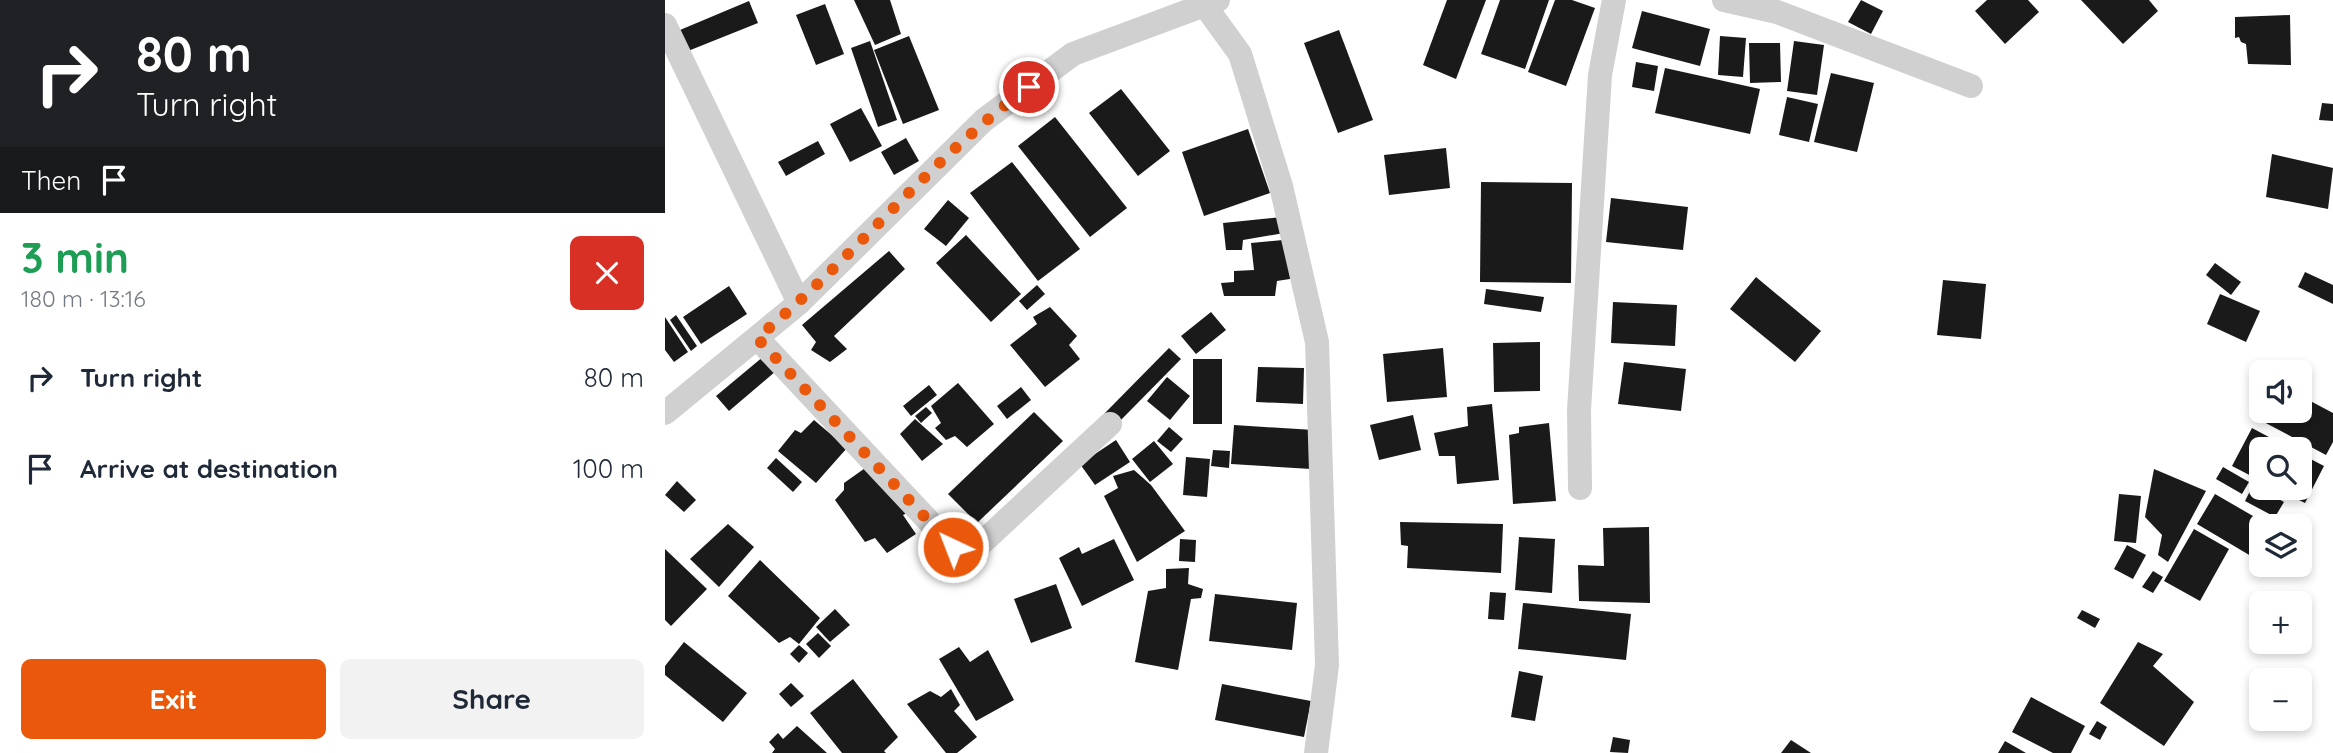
<!DOCTYPE html>
<meta charset="utf-8">
<style>
:root{--surface:#fff;--page:#f2f2f3;--text:#1f2937;--muted:#747a83;--accent:#ea580c}
body{margin:0;font-family:Quicksand,sans-serif;background:var(--page);color:var(--text);height:100vh;display:flex;flex-direction:column;font-size:26px;white-space:nowrap}
*{box-sizing:border-box;margin:0}
p{font-size:23px;color:var(--muted)}
.icon{flex:none;width:38px;height:38px;fill:none;stroke:currentColor;stroke-width:2;stroke-linecap:round;stroke-linejoin:round}
.map{position:relative;flex:1;overflow:hidden}
.sheet{display:flex;flex-direction:column;background:var(--surface);width:665px}
.sheet>*{flex:none}
.guide{background:#202124;color:#fff;overflow:hidden}
.fabs{position:absolute;left:1584px;top:360px;display:grid;gap:14px}
.fabs a{display:grid;place-items:center;width:63px;height:63px;border-radius:10px;background:var(--surface);box-shadow:0 4px 10px #0003;font-size:35px}
.pin{position:absolute;display:grid;place-items:center;width:60px;height:60px;color:#fff;margin:-30px;border:4px solid #fff;border-radius:50%;box-shadow:0 2px 7px #0007}
.me{position:absolute;width:77px;margin:-38px;rotate:317deg;stroke-linejoin:round;filter:drop-shadow(0 0 5px #0008)}
.turn{display:flex;align-items:center;gap:24px;height:147px;padding:0 21px;font-size:32px}
.turn .icon{width:91px;height:91px;stroke-width:2.5}
.turn b{display:block;font-size:49px;line-height:60px}
.then{display:flex;align-items:center;height:66px;padding:0 21px;background:#0003;gap:14px;font-size:26px}
.round{display:grid;place-items:center;flex:none;width:74px;height:74px;border-radius:10px;background:var(--page)}
.headline{display:flex;align-items:center;justify-content:space-between;height:119px;padding:0 21px}
h1{font-size:42px;font-weight:800;line-height:52px;color:#1e9e55}
.cta{display:flex;gap:14px;margin-top:auto;padding:14px 21px}
.cta a{flex:1;height:80px;border-radius:10px;background:var(--accent);color:#fff;font-size:28px;font-weight:800;line-height:80px;text-align:center}
.cta a+a{background:var(--page);color:var(--text)}
ul{padding:0;list-style:none}
li{display:flex;align-items:center;gap:21px;height:91px;padding:0 21px}
li div{flex:1}
li b{display:block;font-size:26px}
li em{font-style:normal}
main{display:flex;flex:1;min-height:0}
.map>svg:first-child{display:block}
.building{fill:#1a1a1a}
.lines{fill:none;stroke-linecap:round;stroke-linejoin:round}
.minor{stroke:#d0d0d0;stroke-width:24}
.route{stroke:#ea580c;stroke-width:12;stroke-dasharray:0 21.6}
</style>
<main>
<section class="sheet">
<div class="guide">
<div class="turn"><svg class="icon" aria-label="right" viewBox="0 0 24 24"><path d="M7 20v-9h11M14 6l5 5-5 5"/></svg><div><b>80 m</b>Turn right</div></div>
<div class="then">Then<svg class="icon" aria-label="arrive" viewBox="0 0 24 24"><path d="M6 21V4h12l-3 4 3 4H6"/></svg></div>
</div>
<div class="headline"><div><h1>3 min</h1><p>180 m · 13:16</p></div><a class="round" style="background:#d93025;color:#fff"><svg class="icon" aria-label="close" viewBox="0 0 24 24"><path d="M6 6l12 12M18 6L6 18"/></svg></a></div>
<ul>
<li><svg class="icon" aria-label="right" viewBox="0 0 24 24"><path d="M7 20v-9h11M14 6l5 5-5 5"/></svg><div><b>Turn right</b></div><em>80 m</em></li>
<li><svg class="icon" aria-label="arrive" viewBox="0 0 24 24"><path d="M6 21V4h12l-3 4 3 4H6"/></svg><div><b>Arrive at destination</b></div><em>100 m</em></li>
</ul>
<div class="cta"><a>Exit</a><a>Share</a></div>
</section>
<div class="map">
<svg width="1668" height="753" viewBox="0 0 1668 753">
<rect width="100%" height="100%" fill="#fff"/>
<g class="building">
<path d="M189,0H225L236,34L210,45Z"/>
<path d="M782,0H821L791,79L758,65Z"/>
<path d="M835,0H884L860,69L816,54Z"/>
<path d="M890,0H907L930,8L901,86L863,72Z"/>
<path d="M1196,0L1218,11L1206,34L1183,22Z"/>
<path d="M1322,0H1363L1374,12L1340,44L1310,11Z"/>
<path d="M1416,0H1484L1493,11L1458,44Z"/>
<path d="M84,1L93,23L23,51L15,30Z"/>
<path d="M160,4L179,54L151,65L131,15Z"/>
<path d="M977,11L1045,29L1035,66L967,48Z"/>
<path d="M1625,15L1626,65L1583,64L1581,44L1576,42L1574,37L1570,38V17Z"/>
<path d="M674,30L708,120L673,133L639,43Z"/>
<path d="M244,36L274,110L238,124L209,50Z"/>
<path d="M1055,36L1081,38L1078,77L1053,75Z"/>
<path d="M205,41L232,120L213,127L186,48Z"/>
<path d="M1129,41L1159,45L1152,95L1122,91Z"/>
<path d="M1084,43H1115L1116,82L1085,83Z"/>
<path d="M971,62L993,66L989,91L967,87Z"/>
<path d="M1000,68L1095,89L1085,134L990,113Z"/>
<path d="M1166,73L1209,83L1192,152L1149,142Z"/>
<path d="M456,89L505,151L473,176L424,113Z"/>
<path d="M1122,97L1153,104L1144,142L1114,135Z"/>
<path d="M1657,103L1668,104V121L1654,120Z"/>
<path d="M196,108L217,146L185,162L165,124Z"/>
<path d="M390,117L462,208L425,237L353,146Z"/>
<path d="M583,129L605,193L539,216L517,152Z"/>
<path d="M241,138L254,161L229,175L216,152Z"/>
<path d="M153,141L160,154L121,176L113,162Z"/>
<path d="M781,148L785,188L724,195L719,155Z"/>
<path d="M1607,154L1668,168L1663,209L1601,197Z"/>
<path d="M347,162L415,249L373,281L305,193Z"/>
<path d="M816,182L907,183L906,283L815,282Z"/>
<path d="M946,198L1023,207L1018,250L941,242Z"/>
<path d="M283,200L304,218L281,246L259,229Z"/>
<path d="M617,217L619,233L578,240L577,250H561L558,223Z"/>
<path d="M301,235L356,294L326,322L271,263Z"/>
<path d="M628,239L631,278L612,281L610,296H559L556,283L569,282V271L589,270L586,243Z"/>
<path d="M224,251L240,269L169,336L182,349L165,362L146,350L151,342L137,325Z"/>
<path d="M1550,263L1576,282L1566,295L1541,275Z"/>
<path d="M1640,272L1668,285V304L1633,287Z"/>
<path d="M1091,277L1156,331L1130,362L1065,309Z"/>
<path d="M1278,280L1321,284L1316,339L1272,335Z"/>
<path d="M372,285L380,294L362,310L354,301Z"/>
<path d="M64,286L82,314L36,344L18,317Z"/>
<path d="M821,289L879,297L876,312L819,304Z"/>
<path d="M1555,294L1595,311L1581,342L1542,324Z"/>
<path d="M948,302L1012,305L1010,346L946,343Z"/>
<path d="M385,307L412,336L404,345L415,359L380,387L345,345L372,324L368,317Z"/>
<path d="M546,312L561,330L531,354L516,336Z"/>
<path d="M11,315L32,346L26,351L5,320Z"/>
<path d="M0,317L23,352L9,362L0,350Z"/>
<path d="M875,342V391L829,392L828,343Z"/>
<path d="M504,348L516,359L451,425L439,414Z"/>
<path d="M778,348L782,397L722,402L718,354Z"/>
<path d="M99,356L111,371L64,411L51,396Z"/>
<rect x="528" y="359" width="29" height="65"/>
<path d="M959,362L1021,369L1016,411L953,404Z"/>
<path d="M593,367L639,368L638,404L591,402Z"/>
<path d="M502,377L525,396L505,420L482,401Z"/>
<path d="M293,383L329,424L302,447L290,436L281,440L270,428L276,423L266,406Z"/>
<path d="M264,385L272,395L246,416L238,406Z"/>
<path d="M356,387L366,400L342,419L332,406Z"/>
<path d="M1634,395L1668,413V442L1661,455L1595,420L1600,411H1634Z"/>
<path d="M827,404L834,480L792,484L790,456H774L769,433L803,426L802,407Z"/>
<path d="M261,407L267,413L256,423L250,416Z"/>
<path d="M369,412L398,441L312,523L283,494Z"/>
<path d="M748,415L756,450L714,460L705,425Z"/>
<path d="M250,419L278,444L257,461L235,434Z"/>
<path d="M149,420L182,448L151,483L113,451L130,430L136,433Z"/>
<path d="M884,423L891,501L848,504L844,435L854,433V427Z"/>
<path d="M569,425L649,430L646,469L566,464Z"/>
<path d="M504,427L518,439L506,452L492,441Z"/>
<path d="M1587,428L1628,450H1596V481L1567,466Z"/>
<path d="M451,440L465,462L430,485L415,464Z"/>
<path d="M489,441L508,464L485,482L467,459Z"/>
<path d="M548,450L565,451L564,468L546,466Z"/>
<path d="M1634,453L1659,466L1640,503L1610,488H1634Z"/>
<path d="M521,457L545,459L542,497L518,495Z"/>
<path d="M111,458L137,482L128,492L102,468Z"/>
<path d="M203,466L248,510L238,515L251,534L222,553L210,538L200,542L170,500L179,490V483Z"/>
<path d="M1558,467L1584,482L1577,494L1551,479Z"/>
<path d="M1489,469L1541,491L1503,562L1493,555L1497,535L1480,517Z"/>
<path d="M469,470L486,485L520,531L472,562L439,496L453,488L448,476Z"/>
<path d="M12,481L31,500L19,512L0,495Z"/>
<path d="M1588,485L1619,502L1610,517L1580,501Z"/>
<path d="M1454,494L1476,496L1471,543L1449,541Z"/>
<path d="M1550,494L1607,527H1596V550L1591,559L1532,524Z"/>
<path d="M735,522L838,524L836,573L742,568L743,546L736,545Z"/>
<path d="M63,524L89,547L54,587L25,559Z"/>
<path d="M984,527L985,603L914,601L913,565L939,566L938,528Z"/>
<path d="M1529,529L1564,549L1535,601L1499,581Z"/>
<path d="M854,537L890,539L887,593L850,590Z"/>
<path d="M449,539L469,580L417,606L394,558L414,547L417,554Z"/>
<path d="M515,539L531,540L530,562L514,561Z"/>
<path d="M1462,545L1481,555L1468,579L1449,569Z"/>
<path d="M0,549L42,589L6,626L0,620Z"/>
<path d="M95,560L155,618L134,644L125,637L114,643L63,596Z"/>
<path d="M524,568L523,584L538,589L536,598L526,599L513,670L470,662L483,591L501,588V569Z"/>
<path d="M1488,571L1498,577L1488,593L1477,587Z"/>
<path d="M391,584L407,628L366,643L349,599Z"/>
<path d="M825,592L841,593L839,620L823,619Z"/>
<path d="M550,594L632,603L627,650L544,641Z"/>
<path d="M858,603L966,614L961,660L853,649Z"/>
<path d="M170,609L185,625L165,642L151,627Z"/>
<path d="M1417,610L1435,619L1430,628L1412,618Z"/>
<path d="M153,633L166,646L154,658L141,644Z"/>
<path d="M19,642L82,693L58,722L0,675V666Z"/>
<path d="M1473,642L1498,654L1488,666L1529,702L1499,746L1435,703Z"/>
<path d="M134,645L143,653L134,663L125,654Z"/>
<path d="M294,647L305,662L323,650L349,700L311,721L274,659Z"/>
<path d="M854,671L878,676L870,721L846,717Z"/>
<path d="M188,679L233,737L219,751L221,753H177L145,713Z"/>
<path d="M126,683L139,696L126,707L114,694Z"/>
<path d="M557,684L646,701L639,737L550,720Z"/>
<path d="M286,689L295,705L289,711L312,737L292,753H281L242,704L265,691L276,697Z"/>
<path d="M1366,697L1420,726L1406,753H1388L1347,732Z"/>
<path d="M1432,721L1442,727L1435,740L1424,734Z"/>
<path d="M132,726L162,753H107L110,749L104,742L113,733L118,739Z"/>
<path d="M948,737L965,740L963,753L945,752Z"/>
<path d="M1126,740L1146,753H1116Z"/>
<path d="M1340,741L1361,753H1333Z"/>
</g>
<g class="lines">
<g class="minor">
<path d="M1059,0L1112,12L1306,86"/>
<path d="M538,3L575,54L616,186L652,342L662,665L651,753"/>
<path d="M0,25L134,303"/>
<path d="M92,338L288,547L306,553L445,424"/>
<path d="M0,413L134,303L319,120L408,54L553,0"/>
<path d="M915,488L914,410L935,75L949,0"/>
</g>
</g>
<g class="lines">
<path class="route" d="M288,547L92,338C188,259 264,160 364,87"/>
</g>
</svg>
<div class="fabs">
<a><svg class="icon" aria-label="sound" viewBox="0 0 24 24"><path d="M4 9h4l5-4v14l-5-4H4zM17 9q2 3 0 6"/></svg></a>
<a><svg class="icon" aria-label="search" viewBox="0 0 24 24"><circle cx="10" cy="10" r="6"/><path d="M15 15l6 6"/></svg></a>
<a><svg class="icon" aria-label="layers" viewBox="0 0 24 24"><path d="M12 4l9 5-9 5-9-5zM3 14l9 5 9-5"/></svg></a>
<a>+</a>
<a>−</a>
</div>
<div class="pin" style="left:364px;top:87px;background:#d93025"><svg class="icon" aria-label="arrive" viewBox="0 0 24 24"><path d="M6 21V4h12l-3 4 3 4H6"/></svg></div>
<svg class="me" style="left:288px;top:547px" viewBox="-20 -20 40 40"><circle r="17" fill="#ea580c" stroke="#fff" stroke-width="3"/><path d="M0-11L8 9 0 5-8 9z" fill="#fff"/></svg>
</div>
</main>
